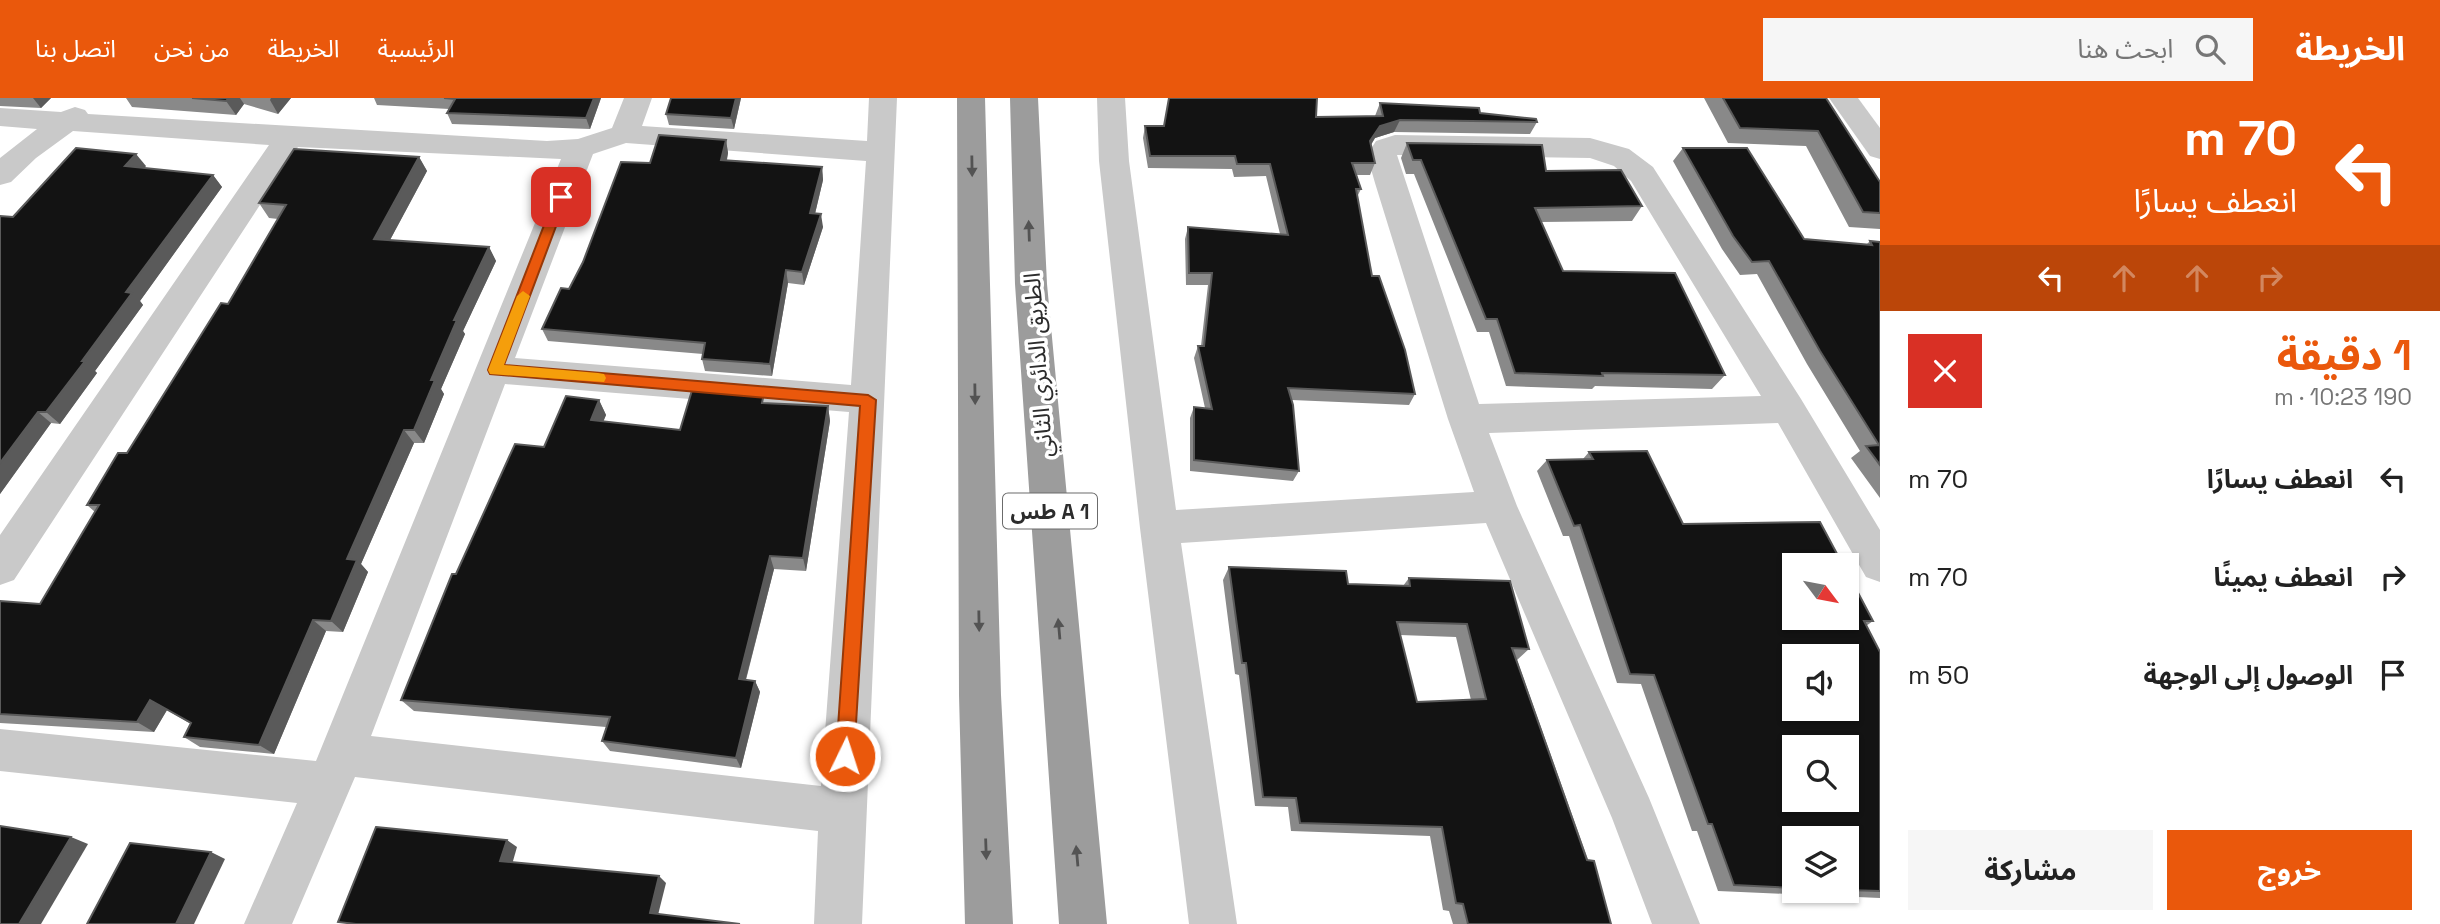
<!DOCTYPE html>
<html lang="ar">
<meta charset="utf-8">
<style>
:root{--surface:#fff;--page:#f6f6f6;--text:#222;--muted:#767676;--accent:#ea580c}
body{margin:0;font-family:"Space Grotesk","Noto Sans Arabic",sans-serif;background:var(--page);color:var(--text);direction:rtl;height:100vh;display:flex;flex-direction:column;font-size:26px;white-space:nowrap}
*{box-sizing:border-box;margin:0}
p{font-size:23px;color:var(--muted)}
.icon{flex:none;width:38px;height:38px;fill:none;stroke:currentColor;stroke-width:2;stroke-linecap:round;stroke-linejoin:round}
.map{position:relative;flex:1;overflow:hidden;direction:ltr}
.details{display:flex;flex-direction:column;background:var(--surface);width:560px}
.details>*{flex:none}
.guide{background:#ea580c;color:#fff;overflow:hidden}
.needle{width:46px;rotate:122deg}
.fabs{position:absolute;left:1782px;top:455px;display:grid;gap:14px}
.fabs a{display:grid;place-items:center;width:77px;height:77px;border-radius:0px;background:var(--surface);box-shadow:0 2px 5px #0004;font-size:35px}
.pin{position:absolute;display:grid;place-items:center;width:60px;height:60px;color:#fff;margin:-30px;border-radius:14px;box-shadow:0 4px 10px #0006}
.me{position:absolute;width:77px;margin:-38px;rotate:4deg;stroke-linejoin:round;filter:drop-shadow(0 0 5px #0008)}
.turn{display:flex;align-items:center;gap:24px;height:147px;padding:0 28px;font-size:32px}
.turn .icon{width:91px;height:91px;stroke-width:2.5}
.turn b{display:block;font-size:49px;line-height:60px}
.lanes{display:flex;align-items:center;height:66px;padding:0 28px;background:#0003;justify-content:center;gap:35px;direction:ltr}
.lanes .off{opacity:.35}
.round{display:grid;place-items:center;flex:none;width:74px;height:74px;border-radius:0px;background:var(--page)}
.headline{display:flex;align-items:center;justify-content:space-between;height:119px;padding:0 28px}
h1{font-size:42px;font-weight:700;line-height:52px;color:var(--accent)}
.button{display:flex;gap:14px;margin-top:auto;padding:14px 28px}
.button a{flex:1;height:80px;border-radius:0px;background:var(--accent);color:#fff;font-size:28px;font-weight:700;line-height:80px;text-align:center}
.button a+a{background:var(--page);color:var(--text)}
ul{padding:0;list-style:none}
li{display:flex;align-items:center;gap:21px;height:98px;padding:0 28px}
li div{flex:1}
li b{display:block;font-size:26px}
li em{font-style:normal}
header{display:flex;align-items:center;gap:42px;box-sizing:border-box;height:98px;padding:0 35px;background:var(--accent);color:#fff}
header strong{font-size:33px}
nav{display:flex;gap:38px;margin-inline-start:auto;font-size:24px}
.search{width:490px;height:63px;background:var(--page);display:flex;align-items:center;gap:18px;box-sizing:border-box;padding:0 24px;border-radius:0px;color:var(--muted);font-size:26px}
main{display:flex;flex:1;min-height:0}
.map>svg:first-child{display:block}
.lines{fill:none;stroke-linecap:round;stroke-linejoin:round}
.minor{fill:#c9c9c9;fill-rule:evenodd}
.trunk{fill:#9c9c9c;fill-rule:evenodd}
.wall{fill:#898989;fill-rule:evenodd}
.shaded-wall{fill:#5a5a5a}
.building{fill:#131313;stroke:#5a5a5a;stroke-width:2;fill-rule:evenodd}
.oneway{fill:#535353}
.route{fill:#ea580c;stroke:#983908;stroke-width:2}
.slow{fill:#f59e0b}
.labels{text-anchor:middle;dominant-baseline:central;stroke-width:7;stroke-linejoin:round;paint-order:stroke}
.shield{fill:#fff;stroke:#6b6b6b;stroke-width:2}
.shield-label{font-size:21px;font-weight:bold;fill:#2c2c2c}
.street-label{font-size:23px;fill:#2c2c2c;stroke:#fff}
</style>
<header>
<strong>الخريطة</strong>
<div class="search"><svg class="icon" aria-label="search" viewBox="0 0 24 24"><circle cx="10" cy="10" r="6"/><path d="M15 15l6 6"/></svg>ابحث هنا</div>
<nav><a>الرئيسية</a><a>الخريطة</a><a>من نحن</a><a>اتصل بنا</a></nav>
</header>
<main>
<section class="details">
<div class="guide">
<div class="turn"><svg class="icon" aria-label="left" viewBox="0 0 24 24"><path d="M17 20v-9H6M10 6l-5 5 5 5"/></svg><div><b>70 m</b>انعطف يسارًا</div></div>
<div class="lanes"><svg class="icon" aria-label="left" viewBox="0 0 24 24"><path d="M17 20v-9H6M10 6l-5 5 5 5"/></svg><svg class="icon off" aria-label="ahead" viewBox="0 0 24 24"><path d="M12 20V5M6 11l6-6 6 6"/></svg><svg class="icon off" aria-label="ahead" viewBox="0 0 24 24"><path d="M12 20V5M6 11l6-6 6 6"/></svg><svg class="icon off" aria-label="right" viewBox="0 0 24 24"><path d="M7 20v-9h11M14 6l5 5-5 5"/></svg></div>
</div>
<div class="headline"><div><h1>1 دقيقة</h1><p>190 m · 10:23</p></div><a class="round" style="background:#d93025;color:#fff"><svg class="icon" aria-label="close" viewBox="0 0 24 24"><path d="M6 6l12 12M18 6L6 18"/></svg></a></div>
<ul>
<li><svg class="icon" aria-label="left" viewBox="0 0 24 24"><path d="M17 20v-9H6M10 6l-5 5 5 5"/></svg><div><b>انعطف يسارًا</b></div><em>70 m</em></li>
<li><svg class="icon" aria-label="right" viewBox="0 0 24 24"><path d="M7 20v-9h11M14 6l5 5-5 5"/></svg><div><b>انعطف يمينًا</b></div><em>70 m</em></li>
<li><svg class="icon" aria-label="arrive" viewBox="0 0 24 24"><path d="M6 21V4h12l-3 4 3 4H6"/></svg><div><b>الوصول إلى الوجهة</b></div><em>50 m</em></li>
</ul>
<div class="button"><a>خروج</a><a>مشاركة</a></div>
</section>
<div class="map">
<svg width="1880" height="826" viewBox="0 0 1880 826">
<rect width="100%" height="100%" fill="#fff"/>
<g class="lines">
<g class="minor">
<path d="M624,0H652L642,28L867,43L869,0H897L862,826H814L818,733L355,679L292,826H244L297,705L0,673V631L316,663L561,61L298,49L14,482L0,487V437L269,47L73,33L36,60L11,84L0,87V60L37,31L0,28V10L61,14L75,9L85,12L88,16L547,43L578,41L612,30ZM626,45L866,63L851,287L515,260L593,56ZM505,286L849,314L821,688L371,638Z"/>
<path d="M1097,0H1125L1129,63L1176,412L1474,394L1448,321L1375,85L1367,57L1376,43L1395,37L1590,40L1629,51L1653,69L1801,301L1880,432V484L1866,479L1778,325L1489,335L1517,408L1649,700L1700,826H1652L1612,720L1486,425L1181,445L1237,826H1189L1140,430L1099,63ZM1397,57L1590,60L1614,68L1631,83L1761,298L1479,306Z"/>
<path d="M1829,0H1858L1880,30V61L1870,58Z"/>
</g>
<g class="trunk">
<path d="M957,0H985L1001,597L1013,826H965L959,597Z"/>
<path d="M1010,0H1038L1047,186L1107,826H1059L1015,186Z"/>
</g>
</g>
<g class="wall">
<path d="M0,0H51L41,10L0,8Z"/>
<path d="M126,0H291L278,16L244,6L236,17L132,9Z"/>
<path d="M374,0H601L590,31L452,26L447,15L449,11L377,7Z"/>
<path d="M671,0H741L734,31L669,27L666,16Z"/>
<path d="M1704,0H1826L1880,84V131L1849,129L1806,48L1728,45Z"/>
<path d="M1380,5L1480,15L1537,24L1530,36L1394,34L1375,40L1371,47L1375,65L1370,77H1357L1361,91L1357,99L1372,178L1415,296L1409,307L1292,302L1299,373L1293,383L1190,373V320L1194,309L1205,310L1194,260L1198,248H1201L1208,187H1186L1185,141L1188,129L1280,136L1266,78L1234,79L1232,71L1148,70L1143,40L1145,28H1164L1316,19L1375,18Z"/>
<path d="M726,42L728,55L727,62L822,69L823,82L815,116L823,129L804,187L788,185L772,278L705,273L702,261L703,256L548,243L542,231L650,65Z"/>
<path d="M1407,45L1546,73L1642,108L1632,123L1541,124L1563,173L1725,277L1712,291L1595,288L1592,291L1506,288L1489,234H1477L1414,76H1406L1401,60Z"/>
<path d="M1683,50L1804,141L1866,147L1870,143L1880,144V400L1851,360L1860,353L1807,266L1757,176L1740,177L1722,151L1673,63Z"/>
<path d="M419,59L427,73L390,142L489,149L496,163L463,233L465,236L441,291L444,296L424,345H414L361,466L368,474L343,534L326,533L274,656L200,649L184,639L191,626L167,612L154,634L0,625V503L40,506L95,414L87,407L127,355L228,206L278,121L269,120L259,105Z"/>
<path d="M146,68L144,70L213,77L222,89L140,203L143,207L95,273L97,275L60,326L51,325L0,396V118L13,119Z"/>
<path d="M599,302L606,317L603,323L680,332L766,305L828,308L830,323L806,473L774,471L746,582L755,583L760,594L741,670L610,653L602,643L606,629L414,613L401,602L456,476Z"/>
<path d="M1589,354L1683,426L1873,523L1866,528L1880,554V800L1718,793L1697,733H1692L1641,586L1617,585L1569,438H1563L1537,373L1547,362L1583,361ZM1794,740H1846V793H1794Z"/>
<path d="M1229,469L1348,486L1403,488L1409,480L1529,551L1517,562L1611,826H1453L1449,813L1443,812L1430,738L1291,733L1288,709L1255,708L1239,577L1235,576L1223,482ZM1400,537L1456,539L1471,602L1417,604Z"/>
</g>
<g class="shaded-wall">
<path d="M33,0H51L41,10Z"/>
<path d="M229,0H240L244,6L236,17L226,3Z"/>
<path d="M271,0H291L278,16L270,2Z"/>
<path d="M594,0H601L590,31L586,20Z"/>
<path d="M736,0H741L734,31L731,20Z"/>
<path d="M1400,22L1394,34L1375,40L1365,56L1370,43L1380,28Z"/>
<path d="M726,42L728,55L724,75L721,62Z"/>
<path d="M136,56L146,68L135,81L125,68Z"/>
<path d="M419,59L427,73L383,155L374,141Z"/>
<path d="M822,69L823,82L812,128L810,115Z"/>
<path d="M213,77L222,89L140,203L143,207L95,273L97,275L60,326L46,314L82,263L126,194Z"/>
<path d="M821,116L823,129L804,187L802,174Z"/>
<path d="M489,149L496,163L463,233L465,236L441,291L444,296L424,345L414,332L431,282L454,222Z"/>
<path d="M786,172L788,185L772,278L770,266Z"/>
<path d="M599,302L606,317L598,337L591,322Z"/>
<path d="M828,308L830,323L806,473L803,460Z"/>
<path d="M38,314L51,325L0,396V365Z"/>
<path d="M404,332L414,345L361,466L368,474L343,534L331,523L347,461Z"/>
<path d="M770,458L774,471L743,592L739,581Z"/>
<path d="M313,522L326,533L274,656L259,647Z"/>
<path d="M755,583L760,594L741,670L736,660Z"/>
<path d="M150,602L167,612L154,634L137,624Z"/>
<path d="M71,739L88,746L41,826H19Z"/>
<path d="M507,742L517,749L511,770L500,763Z"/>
<path d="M211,754L225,761L194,826H176Z"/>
<path d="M659,778L666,785L657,821L650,815Z"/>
</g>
<g class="building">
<path d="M192,0H229L226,3Z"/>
<path d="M444,0H594L586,20L447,15L455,1Z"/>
<path d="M671,0H736L731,20L666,16Z"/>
<path d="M1169,0H1317L1316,19L1383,18L1380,5L1479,10L1480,15L1536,21L1537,24L1400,22L1380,28L1370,43L1375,65H1352L1361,91H1356L1372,178H1379L1405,252L1415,296L1288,290L1293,307L1299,373L1194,362V309L1212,311L1198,248H1204L1212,175H1189L1188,129L1288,137L1270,66H1237L1235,58H1150L1145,28H1164Z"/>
<path d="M1723,0H1826L1880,84V115L1863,114L1818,33L1740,30Z"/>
<path d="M659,37L726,42L721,62L822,69L810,115L821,116L802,174L786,172L770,266L702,261L705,245L542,231L561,190L569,191L583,164L621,64L650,65Z"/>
<path d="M1407,45L1542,47L1546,73L1621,72L1642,108L1535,110L1563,173L1675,175L1725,277L1602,275L1603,278L1515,275L1497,221H1486L1421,62H1413Z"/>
<path d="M76,50L136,56L125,68L213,77L126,194L132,195L82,263H85L46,314H38L0,365V118L13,119Z"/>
<path d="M1683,50H1747L1804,141L1872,147L1870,143L1880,144V367L1866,348L1879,347L1820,253L1769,163L1752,164L1733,138Z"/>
<path d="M294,51L419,59L374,141L489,149L454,222H457L431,282H435L414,332H404L347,461L357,462L331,523L313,522L259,647L184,639L191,625L150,602L137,624L0,616V503L40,506L99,407H87L118,355H127L221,205L228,206L286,107L259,105Z"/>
<path d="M693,289L764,295L762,305L828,308L803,460L770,458L739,581L755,583L736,660L602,643L610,619L401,602L452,476H456L515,346L544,349L566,298L599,302L591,322L680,332Z"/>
<path d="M1647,353L1683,426L1820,424L1843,467H1794V520H1846V472L1873,523H1864L1880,554V793L1846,792V740H1794V790L1734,787L1712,726H1708L1654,577L1630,576L1580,427L1574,428L1547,362L1593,361L1589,354ZM1794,558H1846V611H1794ZM1794,649H1846V702H1794Z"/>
<path d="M1229,469L1346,473L1348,486L1410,488L1409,480L1510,483L1529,551L1512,550L1587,762L1594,763L1611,826H1468L1463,806L1456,805L1442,729L1300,725L1296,700L1263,699L1246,565H1242ZM1397,524L1467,526L1486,601L1417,604Z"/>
<path d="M0,728L71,739L19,826H0Z"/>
<path d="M376,729L507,742L500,763L659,778L650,815L740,826H356L338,824Z"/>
<path d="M130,745L211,754L176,826H87Z"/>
</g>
<defs><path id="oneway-solid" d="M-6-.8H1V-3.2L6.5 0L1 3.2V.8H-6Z" transform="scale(1.75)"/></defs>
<g class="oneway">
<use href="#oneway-solid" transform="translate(972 68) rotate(89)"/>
<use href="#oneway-solid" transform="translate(1029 133) rotate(-92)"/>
<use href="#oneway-solid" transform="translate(975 296) rotate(89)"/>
<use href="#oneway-solid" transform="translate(979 523) rotate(89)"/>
<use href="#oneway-solid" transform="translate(1059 531) rotate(-95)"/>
<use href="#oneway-solid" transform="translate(986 751) rotate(88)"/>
<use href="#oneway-solid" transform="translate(1077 758) rotate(-95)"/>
</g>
<path class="route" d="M561,95L567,99L504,267L868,297L876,302L854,658L851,664L845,667L838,664L836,658L860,308L490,276L488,272L555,99Z"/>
<path class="slow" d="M523,193L530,198L504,267L598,275L604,276L606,280L604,284L490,276L488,272L517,198Z"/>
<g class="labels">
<rect class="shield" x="1003" y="395.5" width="94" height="35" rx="5"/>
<g class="shield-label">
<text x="1050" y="413">طس A 1</text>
</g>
<g class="street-label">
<text transform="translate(1038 267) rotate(-94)">الطريق الدائري الثاني</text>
</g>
</g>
</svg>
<div class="fabs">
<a><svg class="needle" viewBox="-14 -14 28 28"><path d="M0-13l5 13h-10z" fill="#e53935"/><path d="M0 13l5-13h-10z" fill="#767676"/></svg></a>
<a><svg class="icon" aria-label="sound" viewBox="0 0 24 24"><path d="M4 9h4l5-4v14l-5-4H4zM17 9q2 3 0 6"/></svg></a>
<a><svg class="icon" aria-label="search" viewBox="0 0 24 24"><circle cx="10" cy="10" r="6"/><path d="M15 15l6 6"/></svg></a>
<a><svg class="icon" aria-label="layers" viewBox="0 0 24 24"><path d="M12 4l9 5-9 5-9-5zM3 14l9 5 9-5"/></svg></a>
</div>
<div class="pin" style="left:561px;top:99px;background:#d93025"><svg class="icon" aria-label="arrive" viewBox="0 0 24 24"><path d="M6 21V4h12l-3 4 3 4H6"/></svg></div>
<svg class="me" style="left:845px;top:658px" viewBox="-20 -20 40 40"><circle r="17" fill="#ea580c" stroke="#fff" stroke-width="3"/><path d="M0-11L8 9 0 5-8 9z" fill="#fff"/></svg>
</div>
</main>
